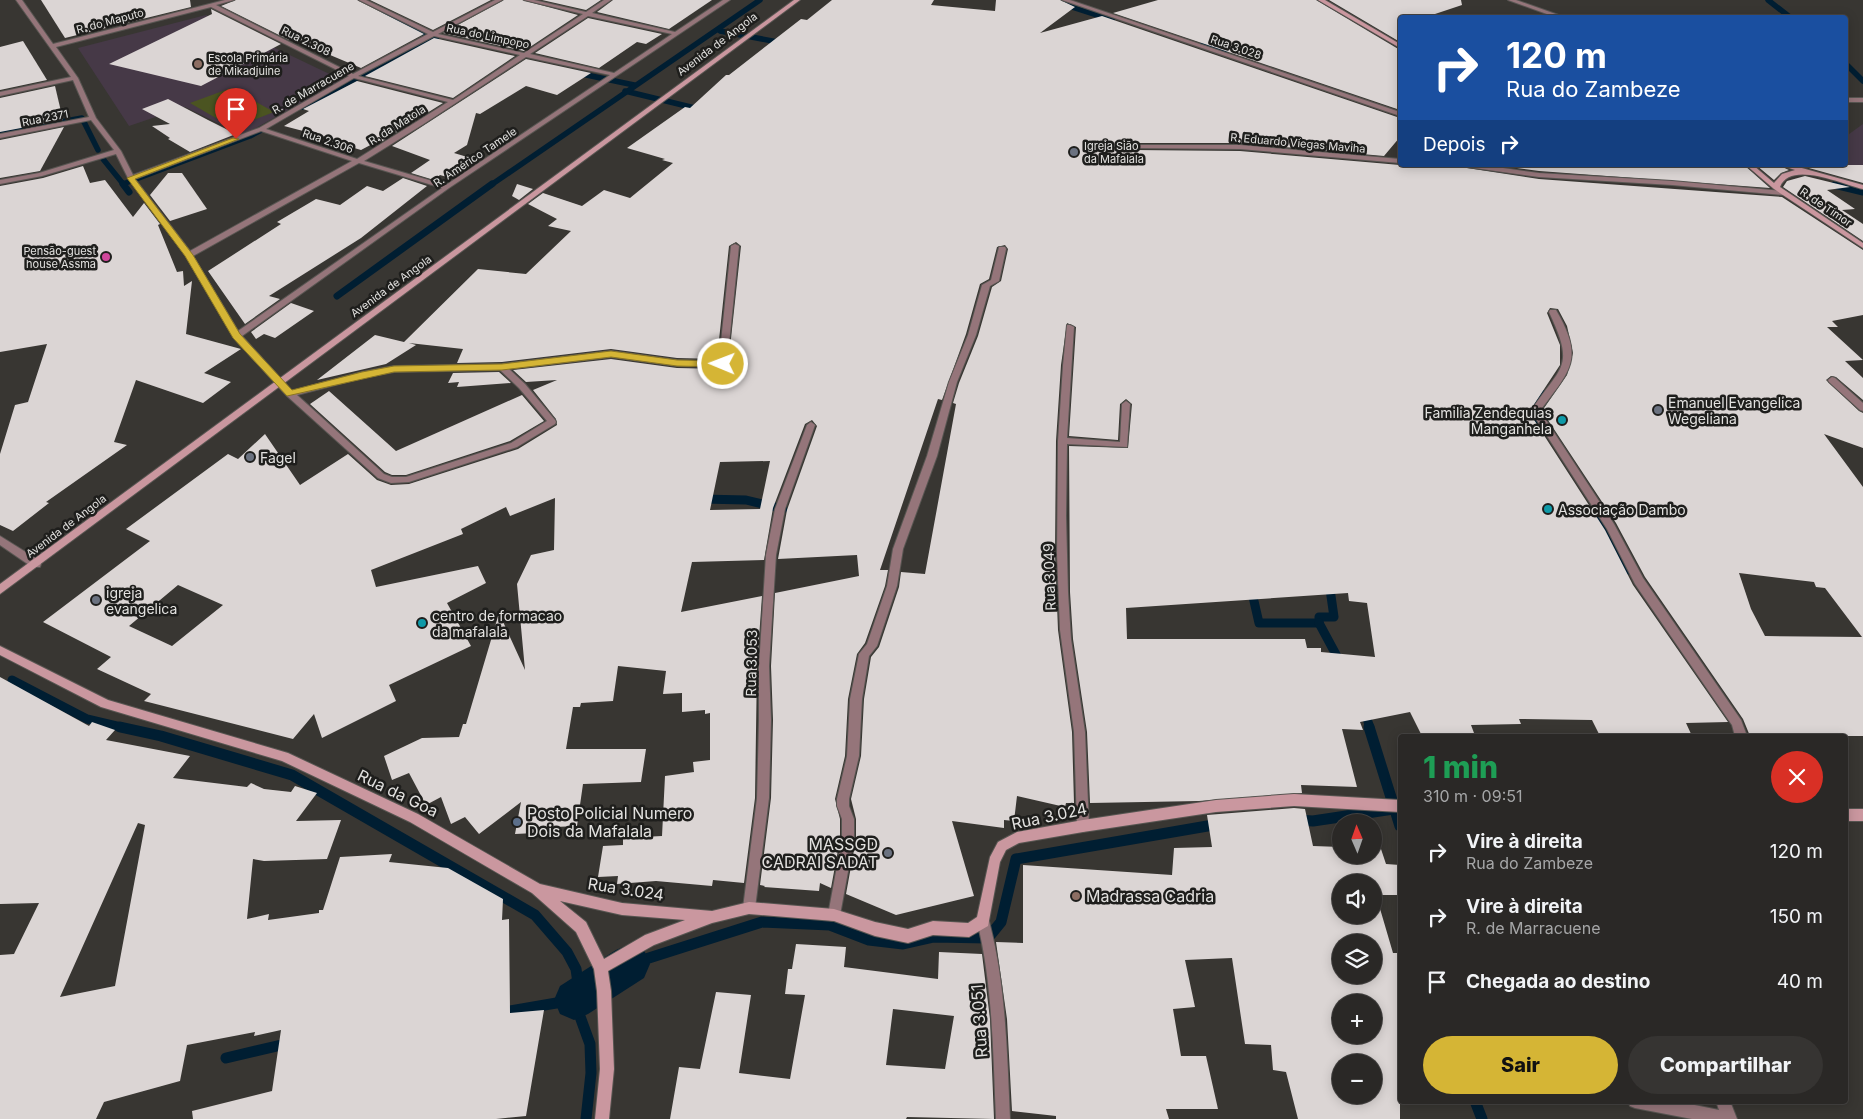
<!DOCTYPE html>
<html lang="pt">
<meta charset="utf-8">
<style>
:root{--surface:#2a2826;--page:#363432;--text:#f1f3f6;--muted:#a5a6a7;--line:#464443;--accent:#d5b535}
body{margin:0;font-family:Inter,sans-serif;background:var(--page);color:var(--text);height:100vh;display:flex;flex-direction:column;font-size:19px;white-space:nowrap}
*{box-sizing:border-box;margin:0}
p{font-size:16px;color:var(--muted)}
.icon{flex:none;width:28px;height:28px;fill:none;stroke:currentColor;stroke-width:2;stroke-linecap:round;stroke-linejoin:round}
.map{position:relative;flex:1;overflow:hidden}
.details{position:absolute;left:1398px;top:734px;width:450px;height:370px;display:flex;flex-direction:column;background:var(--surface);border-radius:5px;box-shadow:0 2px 12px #0003,0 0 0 1px var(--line)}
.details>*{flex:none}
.hud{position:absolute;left:1398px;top:15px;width:450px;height:152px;border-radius:5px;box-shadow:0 2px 12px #0003,0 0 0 1px var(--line);background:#1a4fa0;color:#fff;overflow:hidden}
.needle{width:32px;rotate:358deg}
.tools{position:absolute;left:1332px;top:814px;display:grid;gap:10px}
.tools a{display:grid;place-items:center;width:50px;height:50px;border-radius:50%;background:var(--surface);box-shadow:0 2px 12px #0003,0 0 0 1px var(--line);font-size:25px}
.pin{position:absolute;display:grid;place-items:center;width:42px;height:42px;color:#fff;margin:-51px -21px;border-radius:50% 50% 50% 0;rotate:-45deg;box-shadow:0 0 5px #0007}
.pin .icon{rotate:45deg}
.me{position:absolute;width:55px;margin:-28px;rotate:271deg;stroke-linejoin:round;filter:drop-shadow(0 0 4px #0008)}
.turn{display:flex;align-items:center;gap:18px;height:105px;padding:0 25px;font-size:22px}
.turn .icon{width:65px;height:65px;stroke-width:2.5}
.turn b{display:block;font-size:35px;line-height:42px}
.then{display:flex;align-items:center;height:48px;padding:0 25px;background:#0003;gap:10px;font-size:19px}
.round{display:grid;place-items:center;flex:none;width:52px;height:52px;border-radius:26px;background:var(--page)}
.summary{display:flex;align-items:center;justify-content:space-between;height:85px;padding:0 25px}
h1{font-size:30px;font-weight:800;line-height:38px;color:#1e9e55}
.cta{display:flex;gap:10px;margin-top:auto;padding:10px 25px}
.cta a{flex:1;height:58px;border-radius:30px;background:var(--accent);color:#111;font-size:20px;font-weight:800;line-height:58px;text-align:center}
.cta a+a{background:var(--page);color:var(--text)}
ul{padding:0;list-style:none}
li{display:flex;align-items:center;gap:15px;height:65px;padding:0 25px}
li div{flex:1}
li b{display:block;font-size:19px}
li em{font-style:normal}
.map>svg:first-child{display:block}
.education{fill:#463947}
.green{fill:#4b5421}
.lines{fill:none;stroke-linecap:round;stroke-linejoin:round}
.stream-far3{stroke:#001e32;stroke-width:5.5}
.stream-far2{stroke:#001e32;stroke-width:7}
.stream-far1{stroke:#001e32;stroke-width:9}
.stream{stroke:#001e32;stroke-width:11}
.canal{fill:#001e32;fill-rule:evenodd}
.building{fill:#dbd5d4;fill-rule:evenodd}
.street-casing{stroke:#575551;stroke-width:2}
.secondary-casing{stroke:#575551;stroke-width:2}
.street{fill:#95757a;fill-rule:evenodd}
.secondary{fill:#ca979f;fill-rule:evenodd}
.route{fill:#d5b535;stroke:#8a7622}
.education-dot{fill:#8d6e63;stroke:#1e1e1c;stroke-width:2}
.worship-dot{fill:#6b7280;stroke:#1e1e1c;stroke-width:2}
.hotel-dot{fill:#d1479c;stroke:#1e1e1c;stroke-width:2}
.culture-dot{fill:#0f9aa8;stroke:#1e1e1c;stroke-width:2}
.service-dot{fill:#5c6f8a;stroke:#1e1e1c;stroke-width:2}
.labels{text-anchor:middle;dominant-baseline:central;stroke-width:5;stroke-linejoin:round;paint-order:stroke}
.far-street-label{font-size:11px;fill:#e2e1df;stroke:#1e1e1c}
.far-poi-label{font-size:11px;fill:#e2e1df;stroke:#1e1e1c;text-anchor:start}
.poi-label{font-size:14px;fill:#e2e1df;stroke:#1e1e1c;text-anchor:start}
.street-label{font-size:14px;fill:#e2e1df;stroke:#1e1e1c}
.near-street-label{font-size:16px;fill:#e2e1df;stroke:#1e1e1c}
.near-poi-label{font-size:16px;fill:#e2e1df;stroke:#1e1e1c;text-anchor:start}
</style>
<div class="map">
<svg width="1863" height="1119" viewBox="0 0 1863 1119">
<rect width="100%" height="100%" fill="#383632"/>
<g class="education">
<path d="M206,15L342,80L243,135L185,107L129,126L78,48Z"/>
<path d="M1863,124V179L1845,165V137Z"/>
</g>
<path class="green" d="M231,88L274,112L233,128L190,103Z"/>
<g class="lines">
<g class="stream-far3">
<path d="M1050,0L1112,20"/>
<path d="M1768,0L1791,18"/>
<path d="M384,14L436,39"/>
<path d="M720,31L783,43"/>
<path d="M1202,45L1226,50"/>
<path d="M1845,63L1863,81"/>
<path d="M577,73L634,85"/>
<path d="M625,91L703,110"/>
<path d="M303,107L432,37"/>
<path d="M0,133L82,118L98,150"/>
<path d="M103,159L124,185"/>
<path d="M123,184L250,136L265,128"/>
<path d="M491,185L760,0"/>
</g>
<g class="stream-far2">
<path d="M123,184L129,192"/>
<path d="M1834,185L1863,192"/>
<path d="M337,296L492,184"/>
<path d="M1538,420L1531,409L1544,394"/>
</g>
<g class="stream-far1">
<path d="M702,499L746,500L783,509"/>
<path d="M1599,515L1604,524L1603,529L1629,570"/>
<path d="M1251,588L1259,623H1319"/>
<path d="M1319,623V617H1334L1329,582"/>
<path d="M1319,623L1340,662"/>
<path d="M12,680L87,719L125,728"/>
<path d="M1364,709L1370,728"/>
</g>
<g class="stream">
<path d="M120,727L161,736L292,775L535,915L567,952L576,969L578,983L574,1000L590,1044L591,1073L586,1119"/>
<path d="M1369,727L1400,826"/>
<path d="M1296,820L1313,821L1400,808"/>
<path d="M630,964L762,922L830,925L869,940L903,944L934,937L988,938L1001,922L1016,859L1219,824"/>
<path d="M498,1013L574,1000"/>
<path d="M226,1058L290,1043"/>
<path d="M1475,1101L1482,1119"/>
</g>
<path class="canal" d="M630,944L644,950L650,964L644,978L588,1014L574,1020L560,1014L554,1000L560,986L616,950Z"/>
</g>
<g class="building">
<path d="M41,0H190L191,7L65,38Z"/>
<path d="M236,0H357L424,34L361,68L292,39L289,40L221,6Z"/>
<path d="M370,0H491L433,30Z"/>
<path d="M504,0H522L578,15L524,51L443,33Z"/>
<path d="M542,0H601L586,10Z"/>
<path d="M613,0H712L669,29L597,12Z"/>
<path d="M832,0H934L931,5L995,11L996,0H1060L1075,7L1040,33L1102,16L1400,118V137L1384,156L1240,143H1135L1131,146L1133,150L1240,151L1400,165L1455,168L1454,166L1539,179L1782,197L1863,250V315L1832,321L1838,327H1827L1863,360L1845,361L1863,378V400L1836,377L1831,376L1826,380L1859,411L1863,413V448L1824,434L1863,487V736H1750L1743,719L1645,577L1616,523L1542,411L1567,375L1573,353L1567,326L1558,309L1550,308L1547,313L1560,345V365L1529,412L1605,530L1633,585L1728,722L1686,723L1692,736H1600L1592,720L1519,719L1521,724L1471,725L1474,733L1422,736L1410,712L1360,722L1363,730L1342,729L1357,787L1301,785L1302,793L1199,801L1090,803L1087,732L1073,639L1070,592L1069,446L1128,448L1132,404L1126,399L1120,404L1118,440L1069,436L1076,327L1067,323L1061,365L1056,441L1055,554L1058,630L1072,732L1074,803H1066L1065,807L1017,796L1014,821L1004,820V828L952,821L974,896L896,915L846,894L856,839V819L851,799L861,756L864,699L871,657L879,647L899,587L901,572L925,574L956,404L953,403L959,383L978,336L992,287L1001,281L1008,249L1005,245L997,247L989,279L980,284L966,334L942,400L938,399L880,570H888L885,586L865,643L857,654L848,699L845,756L835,799L840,819V839L831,888L820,883L819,891L764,887L765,886L760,885L771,798L773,720L771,666L775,593L859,576L857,555L778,559L787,510L817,426L812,420L805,424L773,508L764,560L692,562L681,612L762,596L757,666L755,798L744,883L713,880L712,886L656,881L617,884L618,876L598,877L603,846L623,845V838L662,836L665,776L694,772L693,762L710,760V713L705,714V710L682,712V693L663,694L666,671L618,666L613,701L581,703L580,707H573L566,749H646L641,782L583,784L577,826L555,827V832L515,834L521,802L479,834L465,817L451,824L441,797L426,805L409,773L392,780L384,756L422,738L459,737L463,724H466L499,613L525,670L517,584L531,555L554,550L555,498L510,516L506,507L461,529L463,534L371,570L376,587L478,566L486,583L447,603L471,646L389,685L396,701L322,738L314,714L293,739L144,701L151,694L97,669L111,657L43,622L150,541L126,529L228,454L238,459L265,434L300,485L348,454L377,480L391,485L409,484L518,449L557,425L556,419L533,390L557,380L526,382L513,370L611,359L677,368L723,369L728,366L741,246L736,242L729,246L717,359L677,358L611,349L502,362L457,363L463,349L409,343L416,345L386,364L317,380L375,335L404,342L478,269L526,274L571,231L548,226L557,219L528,204L543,193L582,206L604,190L630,198L673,163L662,160L665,159L627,148L685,107L690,108L726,75H729L801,19L807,20ZM770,461L760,509L710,510L720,462ZM1739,573L1814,582L1816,587L1825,588L1862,637L1765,636L1751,609ZM178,585L223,605L172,646L129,626ZM1348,593L1349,601L1367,603L1375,657L1321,652V648H1307L1305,639H1127L1126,608Z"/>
<path d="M1158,0H1316L1400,50V110L1113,13Z"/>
<path d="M1329,0H1461L1462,5L1423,18H1400V42Z"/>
<path d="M211,9L281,44L201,86L109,64L212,14Z"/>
<path d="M588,18L662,34L646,44L637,42L599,68L535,53Z"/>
<path d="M434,38L515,56L453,98L365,76Z"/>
<path d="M23,41L47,80L0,90V47Z"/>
<path d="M526,59L591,73L557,95L526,86L480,114L476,113L467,145L454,153L474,159L447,177L440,175L434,180L411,173L430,160L392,146Z"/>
<path d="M357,81L443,103L381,142L378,141L361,150L327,140L330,138L284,126L309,111L303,109Z"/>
<path d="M55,86L63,120L0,132V98Z"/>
<path d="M168,99L208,120L236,134L190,152L168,139L170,138L152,126L170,124L142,109Z"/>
<path d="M64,127L40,171L0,178V140Z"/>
<path d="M1495,165H1744L1770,188L1539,171Z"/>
<path d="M1756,165H1778L1789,170L1781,173L1774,180Z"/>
<path d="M1798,165H1863V183Z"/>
<path d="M83,166L90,183L105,180L133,217L144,203L160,224L158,225L177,272L183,271L184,286L192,281L186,334L241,349L204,373L231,382L203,403L136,380L114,442L127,445L46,502L49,503L13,531L0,525V454L15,405L28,402L47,344L0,352V186L43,178Z"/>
<path d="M168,173H182L207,209L170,221L150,195Z"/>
<path d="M1805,176L1850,187L1827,190L1855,209L1842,210L1863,224V241L1783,187L1787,181Z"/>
<path d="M403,178L427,186L361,238L269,296L280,299L245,324L208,271L281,224L277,222L316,199L340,205L367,186L383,191Z"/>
<path d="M517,184L533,189L519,200L512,196Z"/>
<path d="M291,303L314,311L275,338L264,334L256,339L251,332Z"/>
<path d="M499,372L511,383L457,387L459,382L448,383L453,373Z"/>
<path d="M329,391L396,451L522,395L544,421L510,441L406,475H392L385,472L310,404Z"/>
<path d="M0,677L89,726L92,722L115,730L106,740L190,756L173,778L247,787L251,783L264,789L291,792L295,786L317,793L296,821L341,820L327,859L264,861L253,859L247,919L269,914L268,920L319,913V910H323L340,857L392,854L389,862L448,868L503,899L502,920L509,919L510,1013L544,1010L526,1116L496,1119H193L192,1111L272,1091L281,1030L254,1036L255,1032L187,1045L180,1081L104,1102L96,1119H0V955L14,954L39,903L0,904ZM138,823L145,825L115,986L60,997Z"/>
<path d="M1294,808L1305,809L1313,846L1341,847V855H1374V849H1381L1386,864L1400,865V895H1376L1393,953H1400V1119H1298L1286,1072L1273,1070L1271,1045L1245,1044L1232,958L1185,960L1195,1007L1173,1009L1181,1056H1206L1218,1109H1166L1169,1119H1056V1116L1012,1111L1007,1019L996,942L1023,943V865L1172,875L1174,848L1212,847L1207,815ZM1341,882H1374V915H1341ZM1341,942H1374V975H1341ZM1341,1002H1374V1035H1341ZM1341,1062H1374V1095H1341Z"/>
<path d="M796,944L846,947L844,967L938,979L939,952L982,954L990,1019L994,1119L907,1117L906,1119H670L679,1067L700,1069L716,992L751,995L739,1073L790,1079L805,995L785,994L788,969H792ZM893,1009L954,1016L945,1069L886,1065Z"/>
</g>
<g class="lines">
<g class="street-casing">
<g id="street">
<path d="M16,0H22L53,44L225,0H234L216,5L353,74L428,34L359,0H366L433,32L495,0H502L438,34L524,53L583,14L524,0H534L586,12L604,0H611L592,13L675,32L723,0H730L449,188L242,336L292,391L362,372L394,366L502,364L611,351L677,360L719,361L731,246L735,244L739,246L727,364L723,367L677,366L611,357L509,369L525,384L555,420L556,422L555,424L517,447L409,482L391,483L378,478L287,396L234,338L186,256L128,178L116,154L42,176L0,184V180L39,173L114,150L91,120L0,138V134L89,117L73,80L0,96V92L71,77ZM211,7L349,76L259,128L133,175L121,151L96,118L78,78L56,47ZM588,16L672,34L614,73L530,54ZM434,36L520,55L453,100L358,76ZM526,57L610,75L446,185L364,161L422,125ZM354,78L448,102L357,159L266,129ZM261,131L352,161L190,251L135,179ZM359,163L442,188L238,331L193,256ZM500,370L519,388L547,421L511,443L406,477H392L384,474L297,395L362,378L394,372Z"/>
<path d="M1062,0H1070L1400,112V116Z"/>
<path d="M1508,0H1516L1567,18H1558Z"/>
<rect x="1845" y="98" width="18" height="4"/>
<path d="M1135,145H1240L1400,159V163L1240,149L1133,148V146Z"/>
<path d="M1464,165H1482L1539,173L1672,181L1784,191L1787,193L1784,195L1672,185L1539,177L1467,167Z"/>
<path d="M999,247H1005L1006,249L999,281L990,286L976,335L957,382L937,456L903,549L897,586L877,646L869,656L862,699L859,756L849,799V806L854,819V839L840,915L839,920L834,921L829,920L828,915L842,839V819L837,806V799L847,756L850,699L859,654L867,644L887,586L893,549L927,456L949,382L968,335L982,285L991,280Z"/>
<path d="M1550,310H1556C1585,360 1570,370 1540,411L1614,524L1643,578L1741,720L1747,736H1735L1732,725L1635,584L1607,529L1531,411C1561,365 1576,369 1549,312Z"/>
<path d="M1067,325H1070L1074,327L1067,438L1120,442L1122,404L1126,401L1130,404L1127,447L1067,444L1066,516L1068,592L1071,639L1085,732L1089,826L1087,830L1083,832L1079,830L1077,826L1074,732L1060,630L1057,554L1058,441L1063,365Z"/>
<path d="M1832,377L1835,378L1863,403V411L1860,410L1829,382L1828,380Z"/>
<path d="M811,422L815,425L785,509L776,555L769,666L771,720L769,798L755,908L754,912L749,914L744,912L743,908L757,798L759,720V666L766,555L775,509L807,425Z"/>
<path d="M0,536L40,561L41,564L40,567H32L0,545Z"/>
<path d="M983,915L988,916L989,921C1006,985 1007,1053 1010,1119H996C993,1053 993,985 977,921L978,916Z"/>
<path d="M1628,1101H1675L1719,1110L1716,1101H1730L1737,1119H1692L1635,1108L1630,1106Z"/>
</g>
</g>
<g class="secondary-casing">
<g id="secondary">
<path d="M794,0H800L0,594V584Z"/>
<path d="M1318,0H1325L1400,44V48Z"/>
<path d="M1746,165H1753L1774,183L1782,174L1795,170L1780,165H1791L1863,185V189C1842,184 1790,160 1780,187L1863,243V248L1774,189Z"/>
<path d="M0,646L108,700L288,753L418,814L540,884L622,903L712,911L749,902L834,909L875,922L908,929L933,921L968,923L977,917L990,857L998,842L1017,832L1083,820L1216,800L1294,794L1400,800V812L1294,806L1216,812L1083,832L1019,843L1006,850L1000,862L988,926L969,937L933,935L908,943L875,936L834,921L749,914L712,923L654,945L608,971L611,991L614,1069L609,1119H595L600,1069L597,991L594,969L576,932L532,893L410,822L282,761L101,707L0,655ZM560,901L622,915L685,920L645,935L604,959L586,922Z"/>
<rect x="1845" y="809" width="18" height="12"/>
</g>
</g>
<use href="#street" class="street"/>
<use href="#secondary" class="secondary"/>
</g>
<path class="route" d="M233,138L239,139L135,179L193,255L240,334L292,390L362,372L394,366L502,364L611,351L677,360L723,361L728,364L723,367L677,366L611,357L502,370L394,372L287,396L233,338L185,256L127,178Z"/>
<g class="education-dot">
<circle cx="198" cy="64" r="5"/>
<circle cx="1076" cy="896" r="5"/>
</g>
<g class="worship-dot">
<circle cx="1074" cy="152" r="5"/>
<circle cx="1658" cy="410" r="5"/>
<circle cx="250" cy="457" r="5"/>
<circle cx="96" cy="600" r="5"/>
<circle cx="888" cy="853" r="5"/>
</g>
<circle class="hotel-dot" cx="106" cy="257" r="5"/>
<g class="culture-dot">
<circle cx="1562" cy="420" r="5"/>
<circle cx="1548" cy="509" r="5"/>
<circle cx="422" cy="623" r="5"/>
</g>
<circle class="service-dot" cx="517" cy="822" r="5"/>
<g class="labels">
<g class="far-street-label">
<text transform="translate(110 21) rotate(-15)">R. do Maputo</text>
<text transform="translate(488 36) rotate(12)">Rua do Limpopo</text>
<text transform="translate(306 41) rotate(26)">Rua 2.308</text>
<text transform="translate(717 44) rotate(-37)">Avenida de Angola</text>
<text transform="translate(1236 47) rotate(19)">Rua 3.028</text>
<text transform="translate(313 88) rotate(-30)">R. de Marracuene</text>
<text transform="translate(45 118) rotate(-11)">Rua 2371</text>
<text transform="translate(397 125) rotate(-32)">R. da Matola</text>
<text transform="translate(328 141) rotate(19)">Rua 2.306</text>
<text transform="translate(1298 143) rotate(5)">R. Eduardo Viegas Maviha</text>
<text transform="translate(475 157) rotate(-34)">R. Américo Tamele</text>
<text transform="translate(1826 207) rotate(34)">R. de Timor</text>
<text transform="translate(391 286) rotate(-36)">Avenida de Angola</text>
<text transform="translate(66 526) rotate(-37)">Avenida de Angola</text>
</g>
<g class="far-poi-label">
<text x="208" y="58">Escola Primária<tspan x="208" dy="13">de Mikadjuine</tspan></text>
<text x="1084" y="146">Igreja Sião<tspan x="1084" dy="13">da Mafalala</tspan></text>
<text x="96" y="251" text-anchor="end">Pensão-guest<tspan x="96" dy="13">house Assma</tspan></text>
</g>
<g class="poi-label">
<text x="1668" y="402">Emanuel Evangelica<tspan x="1668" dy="16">Wegeliana</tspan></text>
<text x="1552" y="412" text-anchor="end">Familia Zendequias<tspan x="1552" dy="16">Manganhela</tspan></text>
<text x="260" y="457">Fagel</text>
<text x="1558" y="509">Associação Dambo</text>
<text x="106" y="592">igreja<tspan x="106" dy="16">evangelica</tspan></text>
<text x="432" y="615">centro de formacao<tspan x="432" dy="16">da mafalala</tspan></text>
</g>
<g class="street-label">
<text transform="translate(1049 577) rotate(-92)">Rua 3.049</text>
<text transform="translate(751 663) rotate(-89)">Rua 3.053</text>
</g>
<g class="near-street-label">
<text transform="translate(398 793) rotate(26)">Rua da Goa</text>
<text transform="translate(1049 816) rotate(-12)">Rua 3.024</text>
<text transform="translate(626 889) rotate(9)">Rua 3.024</text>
<text transform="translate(979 1021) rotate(-94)">Rua 3.051</text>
</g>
<g class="near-poi-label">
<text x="527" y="813">Posto Policial Numero<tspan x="527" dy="18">Dois da Mafalala</tspan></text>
<text x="878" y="844" text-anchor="end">MASSGD<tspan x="878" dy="18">CADRAI SADAT</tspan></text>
<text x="1086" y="896">Madrassa Cadria</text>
</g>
</g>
</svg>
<div class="tools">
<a><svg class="needle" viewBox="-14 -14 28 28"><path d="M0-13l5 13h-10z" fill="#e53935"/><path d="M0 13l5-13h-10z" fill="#a5a6a7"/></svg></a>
<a><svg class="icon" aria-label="sound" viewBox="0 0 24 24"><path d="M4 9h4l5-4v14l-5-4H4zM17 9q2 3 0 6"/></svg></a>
<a><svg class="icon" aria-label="layers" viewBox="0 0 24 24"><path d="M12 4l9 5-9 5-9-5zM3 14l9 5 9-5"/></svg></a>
<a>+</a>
<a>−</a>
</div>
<div class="pin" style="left:236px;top:139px;background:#d93025"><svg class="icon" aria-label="arrive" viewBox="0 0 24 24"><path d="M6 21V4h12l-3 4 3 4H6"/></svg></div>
<svg class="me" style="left:723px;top:364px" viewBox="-20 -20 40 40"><circle r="17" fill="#d5b535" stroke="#fff" stroke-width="3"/><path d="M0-11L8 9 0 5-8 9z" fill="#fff"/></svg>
<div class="hud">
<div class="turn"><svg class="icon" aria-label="right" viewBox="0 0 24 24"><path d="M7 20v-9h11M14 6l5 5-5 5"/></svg><div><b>120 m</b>Rua do Zambeze</div></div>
<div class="then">Depois<svg class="icon" aria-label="right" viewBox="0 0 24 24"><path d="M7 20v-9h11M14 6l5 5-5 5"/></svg></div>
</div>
<section class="details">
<div class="summary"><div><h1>1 min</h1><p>310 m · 09:51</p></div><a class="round" style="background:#d93025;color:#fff"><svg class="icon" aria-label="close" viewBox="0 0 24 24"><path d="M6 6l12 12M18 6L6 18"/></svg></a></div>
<ul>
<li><svg class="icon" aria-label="right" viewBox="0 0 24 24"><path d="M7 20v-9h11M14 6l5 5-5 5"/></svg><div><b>Vire à direita</b><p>Rua do Zambeze</p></div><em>120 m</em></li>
<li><svg class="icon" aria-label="right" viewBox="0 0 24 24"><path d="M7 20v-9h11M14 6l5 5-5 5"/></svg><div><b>Vire à direita</b><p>R. de Marracuene</p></div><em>150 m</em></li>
<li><svg class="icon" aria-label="arrive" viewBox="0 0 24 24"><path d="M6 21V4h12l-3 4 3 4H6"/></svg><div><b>Chegada ao destino</b></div><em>40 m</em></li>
</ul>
<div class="cta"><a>Sair</a><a>Compartilhar</a></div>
</section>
</div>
